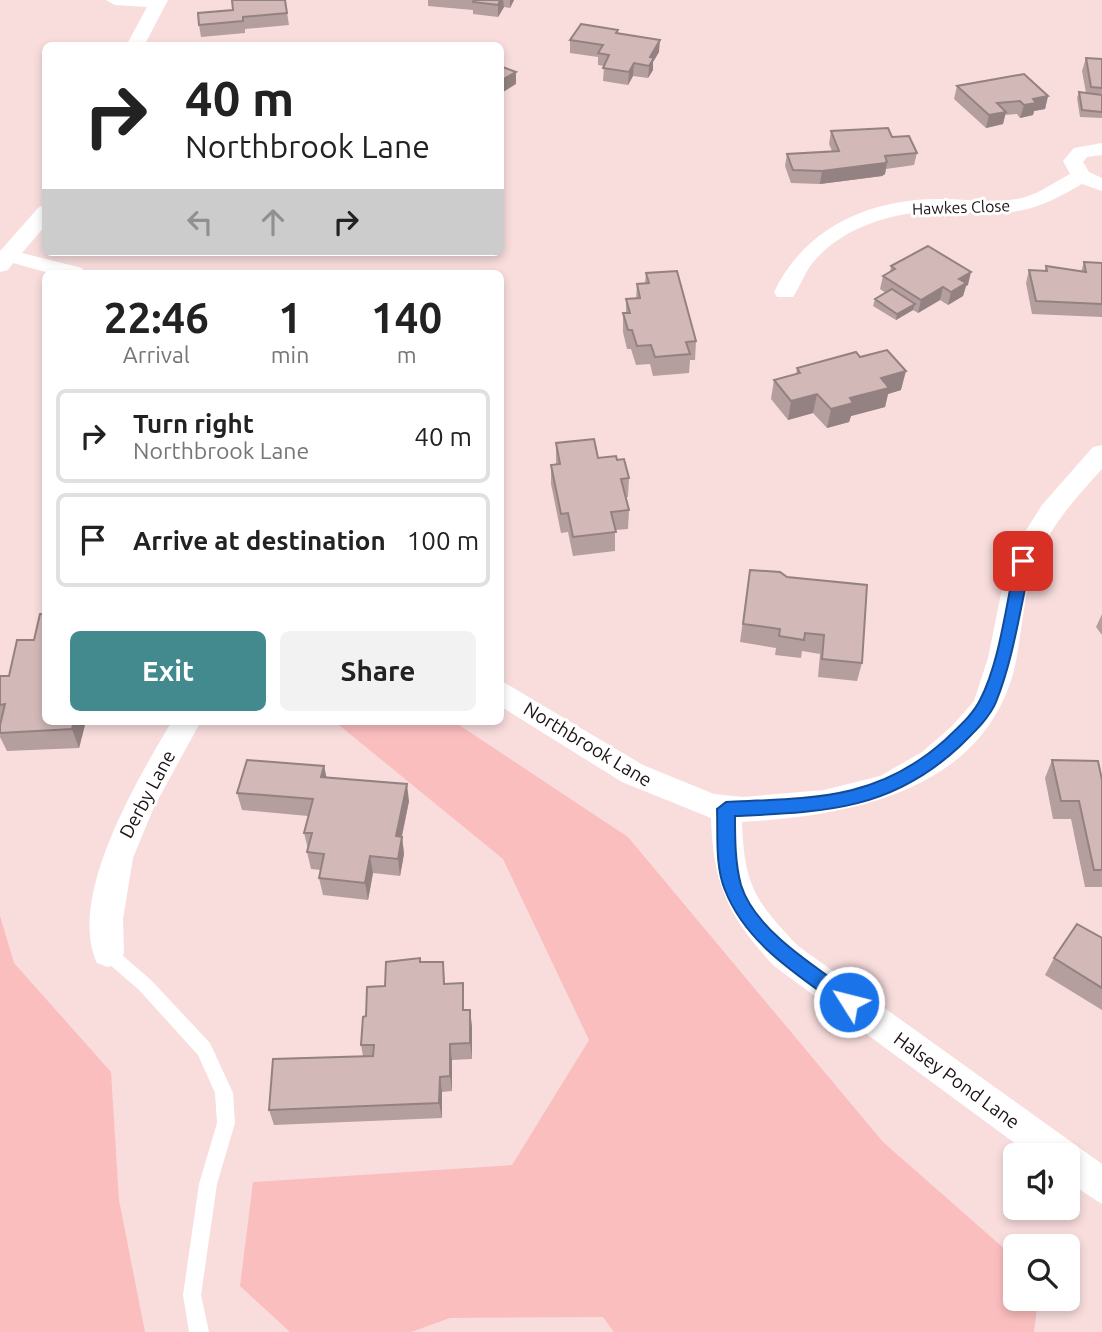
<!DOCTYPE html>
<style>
:root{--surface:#fff;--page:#f2f2f2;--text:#222;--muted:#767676;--line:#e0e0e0;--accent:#428a8e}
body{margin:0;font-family:Ubuntu,sans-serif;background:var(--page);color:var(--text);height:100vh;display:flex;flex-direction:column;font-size:26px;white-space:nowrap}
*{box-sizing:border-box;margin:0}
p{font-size:23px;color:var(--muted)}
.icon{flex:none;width:38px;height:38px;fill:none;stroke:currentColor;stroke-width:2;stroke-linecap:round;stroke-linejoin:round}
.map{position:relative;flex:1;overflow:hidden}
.details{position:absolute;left:42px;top:270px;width:462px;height:455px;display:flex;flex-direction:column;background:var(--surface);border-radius:10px;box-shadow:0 4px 10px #0003}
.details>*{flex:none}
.hud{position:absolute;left:42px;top:42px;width:462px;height:214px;border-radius:10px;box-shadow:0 4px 10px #0003;background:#fff;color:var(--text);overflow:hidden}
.fabs{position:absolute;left:1003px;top:1143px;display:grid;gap:14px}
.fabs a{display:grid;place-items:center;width:77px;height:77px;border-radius:10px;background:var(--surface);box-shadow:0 4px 10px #0003;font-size:35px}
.pin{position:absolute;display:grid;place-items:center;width:60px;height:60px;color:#fff;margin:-30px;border-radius:14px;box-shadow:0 4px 10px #0006}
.me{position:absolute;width:77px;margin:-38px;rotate:306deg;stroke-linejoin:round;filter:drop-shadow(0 0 5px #0008)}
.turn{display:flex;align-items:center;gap:24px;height:147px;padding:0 28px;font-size:32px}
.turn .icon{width:91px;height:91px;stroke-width:2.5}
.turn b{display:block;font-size:49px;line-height:60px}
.lanes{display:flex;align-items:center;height:66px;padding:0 28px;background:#0003;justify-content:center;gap:35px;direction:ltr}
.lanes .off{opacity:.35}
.eta{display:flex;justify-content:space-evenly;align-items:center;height:119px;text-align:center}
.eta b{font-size:42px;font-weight:700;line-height:49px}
.cta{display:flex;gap:14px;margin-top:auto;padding:14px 28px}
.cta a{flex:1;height:80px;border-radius:10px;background:var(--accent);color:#fff;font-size:28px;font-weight:700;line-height:80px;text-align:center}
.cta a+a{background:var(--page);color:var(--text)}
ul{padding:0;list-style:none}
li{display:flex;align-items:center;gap:21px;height:94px;margin:0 14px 10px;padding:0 14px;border:4px solid var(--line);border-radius:10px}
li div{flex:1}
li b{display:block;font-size:26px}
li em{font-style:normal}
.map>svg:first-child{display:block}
.green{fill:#fbbebf}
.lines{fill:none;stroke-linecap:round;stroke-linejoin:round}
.lane{fill:#fff;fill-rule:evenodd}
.street{fill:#fff;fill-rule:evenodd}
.wall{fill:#b59e9e}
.shaded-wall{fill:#948181}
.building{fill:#d3b8b8;stroke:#948181;stroke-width:2}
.route{fill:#1a73e8;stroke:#114b97;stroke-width:2}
.labels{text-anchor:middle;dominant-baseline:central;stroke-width:6;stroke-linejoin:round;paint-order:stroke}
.far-street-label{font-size:16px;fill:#1c1313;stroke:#fff}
.street-label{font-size:19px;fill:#1c1313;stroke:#fff}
</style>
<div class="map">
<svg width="1102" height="1332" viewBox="0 0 1102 1332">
<rect width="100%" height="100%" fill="#f9dddd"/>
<g class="green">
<path d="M334,721H453L628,837L883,1142L1015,1258V1298L1038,1299L1034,1332H614L603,1317L450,1318L411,1332H290L240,1286L253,1182L512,1165L589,1040L503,859Z"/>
<path d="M0,916L14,963L111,1072L119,1200L145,1332H0Z"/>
</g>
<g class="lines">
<path class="lane" d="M108,946L114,948L151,980L210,1043L233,1093L235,1123L217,1184L201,1295L209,1332H189L183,1295L199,1184L217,1123L215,1093L198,1055L139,990L102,958L100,953L102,948Z"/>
<g class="street">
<path d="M106,0H168L144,46H126L147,7L115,5Z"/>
<path d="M1102,143V155L1087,157L1083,162L1089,172L1102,178V191L1082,184C1061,196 1042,207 1018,211C993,216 967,211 942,211C897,211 846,225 815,260C805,271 801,285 793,297H777L774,292C805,227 871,198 942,199C966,199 992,203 1017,199C1036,196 1053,183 1070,174L1063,161L1074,148Z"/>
<path d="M46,205V225L22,253L82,268L85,273H49L13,263L8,270L0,272V251L39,207Z"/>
<path d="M1102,445V469C1072,502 1042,535 1030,579C1022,610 1021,643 1013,674C979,793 847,816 742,822C744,885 755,901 798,946L1102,1164V1204L1068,1182V1155H1031L774,966C729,917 713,886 711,818L622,782L500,706V680L643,765L714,794L743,797L824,790L880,776L922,752L952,726L974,701L988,658L1004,579L1018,543L1042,505L1093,447Z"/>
<path d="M172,721H201L154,807L133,858L123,919L124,953L119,963L108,967L97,963C66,897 139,777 172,721Z"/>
</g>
</g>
<g class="wall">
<path d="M285,0L289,25L245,29V33L201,37L199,25Z"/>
<path d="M428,0H514L510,8L504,7L498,17L473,14V10L428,6Z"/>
<path d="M618,30V33L659,52L653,62V70L648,78L633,76L628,85L603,81L604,66L598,65V57L570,53V40Z"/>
<path d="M1086,58L1102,59V118L1080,117L1077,98L1079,92L1086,93L1082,71Z"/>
<path d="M957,86L1048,96L1045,109L1034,111L1033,115L1020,118L1017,114L1005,115L1003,124L986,128L954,99Z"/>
<path d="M831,131L892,137L917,153L914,165L886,169L885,174L882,176L820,184L791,183L785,166L787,154L832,151L829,144Z"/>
<path d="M1084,262L1102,263V317L1032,314L1026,283L1029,270L1045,271L1046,266L1081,272Z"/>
<path d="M891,266L968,285L966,286L963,296L948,305L940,300L918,313L913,310L896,320L873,306L875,299L886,293L880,289L883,276L890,272Z"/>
<path d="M646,273L696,341L695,360H690L689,373L653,376L650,364L636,365L631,349H627L623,332V313H626V299H636L637,284L645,283Z"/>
<path d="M860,357L901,390L888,394L885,407L851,416L849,422L827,428L813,413L788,420L771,399L774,380L796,374L797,368Z"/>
<path d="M556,443L598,458L617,460L629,478L628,497H626L629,510L628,529L615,530V551L573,556L568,532L561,533L551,484V465L556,464Z"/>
<path d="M750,570L862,663L857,681L818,677L820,654L802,651L801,658L775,655L776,648L740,642Z"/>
<path d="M1102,614V635L1096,627Z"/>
<path d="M0,676L46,721H86L79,748L7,751L0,737L1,721L0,719Z"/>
<path d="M1052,760L1102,780V887H1085L1071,819H1053L1045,778Z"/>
<path d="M324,766L326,777L409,801L402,837L404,854L400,876L373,873L368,900L323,895L319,878L321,870L311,869L307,852L308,849L304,833L308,816L242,810L237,793Z"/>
<path d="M1102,938V1010L1045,975L1054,958Z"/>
<path d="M421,962H443L445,984L464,999V1010H470L472,1059L452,1060V1091L442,1092V1118L274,1125L269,1110L363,1056L361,1045L366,1016L385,986Z"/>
</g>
<g class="shaded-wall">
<path d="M500,0H503L504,7L498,17V5Z"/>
<path d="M510,0H514L510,8Z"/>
<path d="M660,40L659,52L653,62V70L648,78L650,57Z"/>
<path d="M634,63L633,76L628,85L629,72Z"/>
<path d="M516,72V84L500,94V81Z"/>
<path d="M1048,96L1045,109L1034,111L1033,115L1020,118L1024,105L1033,99Z"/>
<path d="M1006,112L1003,124L986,128L989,115Z"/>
<path d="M887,162L885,174L882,176L820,184L822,171Z"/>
<path d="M971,272L968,285L966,286L963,296L948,305L951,292L959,279Z"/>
<path d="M943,287L940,300L918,313L921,300Z"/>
<path d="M915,304L913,310L896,320L897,314Z"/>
<path d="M906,371L901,390L888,394L885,407L851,416L849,422L827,428L831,409L850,398L881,378Z"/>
<path d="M817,394L813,413L788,420L791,401Z"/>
<path d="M74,721H86L79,748L72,729Z"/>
<path d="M324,766L328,784L321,777Z"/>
<path d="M407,784L409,801L398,853L396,836Z"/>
<path d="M402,837L404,854L400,876L398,859Z"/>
<path d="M370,856L373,873L368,900L365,883Z"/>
<path d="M463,983L464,999V1026L463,1010Z"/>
<path d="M470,1010L472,1026V1059L470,1043Z"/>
<path d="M450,1044L452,1060V1091L450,1076Z"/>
<path d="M440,1077L442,1092V1118L439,1103Z"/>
</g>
<g class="building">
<path d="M232,0H285L287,13L243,17V21L199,25L198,13L233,10Z"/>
<path d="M474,0H500L498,5L473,2Z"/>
<path d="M581,24L618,30L616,33L660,40L650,57L654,58L649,66L634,63L629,72L603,68L609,55L598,53L603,45L570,40Z"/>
<path d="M1086,58L1102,59V88L1091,87Z"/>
<path d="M500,66L516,72L500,81Z"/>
<path d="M1024,74L1048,96L1033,99L1036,103L1024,105L1020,101L997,103L1006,112L989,115L957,86Z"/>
<path d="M1079,92L1102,95V112L1082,110Z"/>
<path d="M888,128L892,137L909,136L917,153L885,156L887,162L885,163L822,171L793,170L787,154L839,151L831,131Z"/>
<path d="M928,246L971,272L959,279L966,283L951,292L943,287L921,300L883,276L895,269L891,266Z"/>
<path d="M1084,262L1102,263V304L1036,301L1029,270L1047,271L1046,266L1086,272Z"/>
<path d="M677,271L696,341L686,342L690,354L655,357L651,345L637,346L632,330H628L623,313H630L626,299L640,298L637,284L649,283L646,273Z"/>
<path d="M892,289L915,304L897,314L875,299Z"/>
<path d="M887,350L906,371L881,378L889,388L850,398L853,403L831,409L817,394L791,401L774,380L800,373L797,368L856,352L860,357Z"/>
<path d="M594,439L598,458L616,456L617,460L624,459L629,478L621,479L629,510L611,512L616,532L573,537L568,513L561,514L551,465L560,464L556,443Z"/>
<path d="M750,570L780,572L787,577L867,585L862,663L822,659L824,635L805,633L804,640L779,636L780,629L743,624Z"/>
<path d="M40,614H46V721H74L72,729L0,733V725L5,704L0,705V676H9L17,640H34Z"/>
<path d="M247,760L324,766L321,777L407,784L396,836L402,837L398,859L370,856L365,883L319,878L324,854L307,852L312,833H304L313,799L237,793Z"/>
<path d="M1052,760L1098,761L1102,780V870H1094L1079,801H1061Z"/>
<path d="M1077,924L1102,938V988L1054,958Z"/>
<path d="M420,958V962H443L444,984L463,983V1010H470V1043L450,1044V1076L440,1077L439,1103L269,1110L273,1059L373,1056L374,1045H361L363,1017L366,1016L367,987L385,986L386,962Z"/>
</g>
<path class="route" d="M1023,556L1031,561C1020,608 1014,657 996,702C989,719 972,734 959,747C890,811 823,812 735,816C735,839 735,863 741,885C755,931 819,969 856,996L859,1002L856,1008L849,1010L843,1008C798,975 746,944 725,890C715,866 718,835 717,809L726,802C811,798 877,801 945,740C957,728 972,716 980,700C1000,662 1006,603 1016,561Z"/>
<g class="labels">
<g class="far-street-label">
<text transform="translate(961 207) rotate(-2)">Hawkes Close</text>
</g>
<g class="street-label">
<text transform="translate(588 744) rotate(31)">Northbrook Lane</text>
<text transform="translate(147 794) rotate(-62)">Derby Lane</text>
<text transform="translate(957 1080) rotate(36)">Halsey Pond Lane</text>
</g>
</g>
</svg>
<div class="fabs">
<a><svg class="icon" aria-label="sound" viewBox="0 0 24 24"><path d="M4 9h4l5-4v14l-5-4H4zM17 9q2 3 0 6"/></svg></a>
<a><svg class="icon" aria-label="search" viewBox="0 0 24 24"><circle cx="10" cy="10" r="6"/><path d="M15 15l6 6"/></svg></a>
</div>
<div class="pin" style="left:1023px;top:561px;background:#d93025"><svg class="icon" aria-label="arrive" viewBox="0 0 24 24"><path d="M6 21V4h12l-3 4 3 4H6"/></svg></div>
<svg class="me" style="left:849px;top:1002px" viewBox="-20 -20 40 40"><circle r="17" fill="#1a73e8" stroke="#fff" stroke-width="3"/><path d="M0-11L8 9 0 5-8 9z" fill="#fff"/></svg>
<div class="hud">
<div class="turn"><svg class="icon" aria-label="right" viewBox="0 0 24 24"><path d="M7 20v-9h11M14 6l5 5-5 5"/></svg><div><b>40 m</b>Northbrook Lane</div></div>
<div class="lanes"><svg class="icon off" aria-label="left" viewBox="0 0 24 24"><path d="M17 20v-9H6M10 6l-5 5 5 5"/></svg><svg class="icon off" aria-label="ahead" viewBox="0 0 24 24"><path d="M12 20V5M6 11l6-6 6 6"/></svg><svg class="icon" aria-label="right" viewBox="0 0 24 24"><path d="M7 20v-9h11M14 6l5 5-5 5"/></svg></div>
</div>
<section class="details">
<div class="eta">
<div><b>22:46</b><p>Arrival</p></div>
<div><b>1</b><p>min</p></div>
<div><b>140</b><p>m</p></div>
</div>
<ul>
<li><svg class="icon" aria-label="right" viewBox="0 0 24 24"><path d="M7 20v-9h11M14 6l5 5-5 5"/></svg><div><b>Turn right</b><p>Northbrook Lane</p></div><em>40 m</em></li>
<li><svg class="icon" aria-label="arrive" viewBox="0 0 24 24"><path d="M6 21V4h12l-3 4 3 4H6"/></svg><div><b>Arrive at destination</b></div><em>100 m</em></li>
</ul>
<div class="cta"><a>Exit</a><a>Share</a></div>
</section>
</div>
